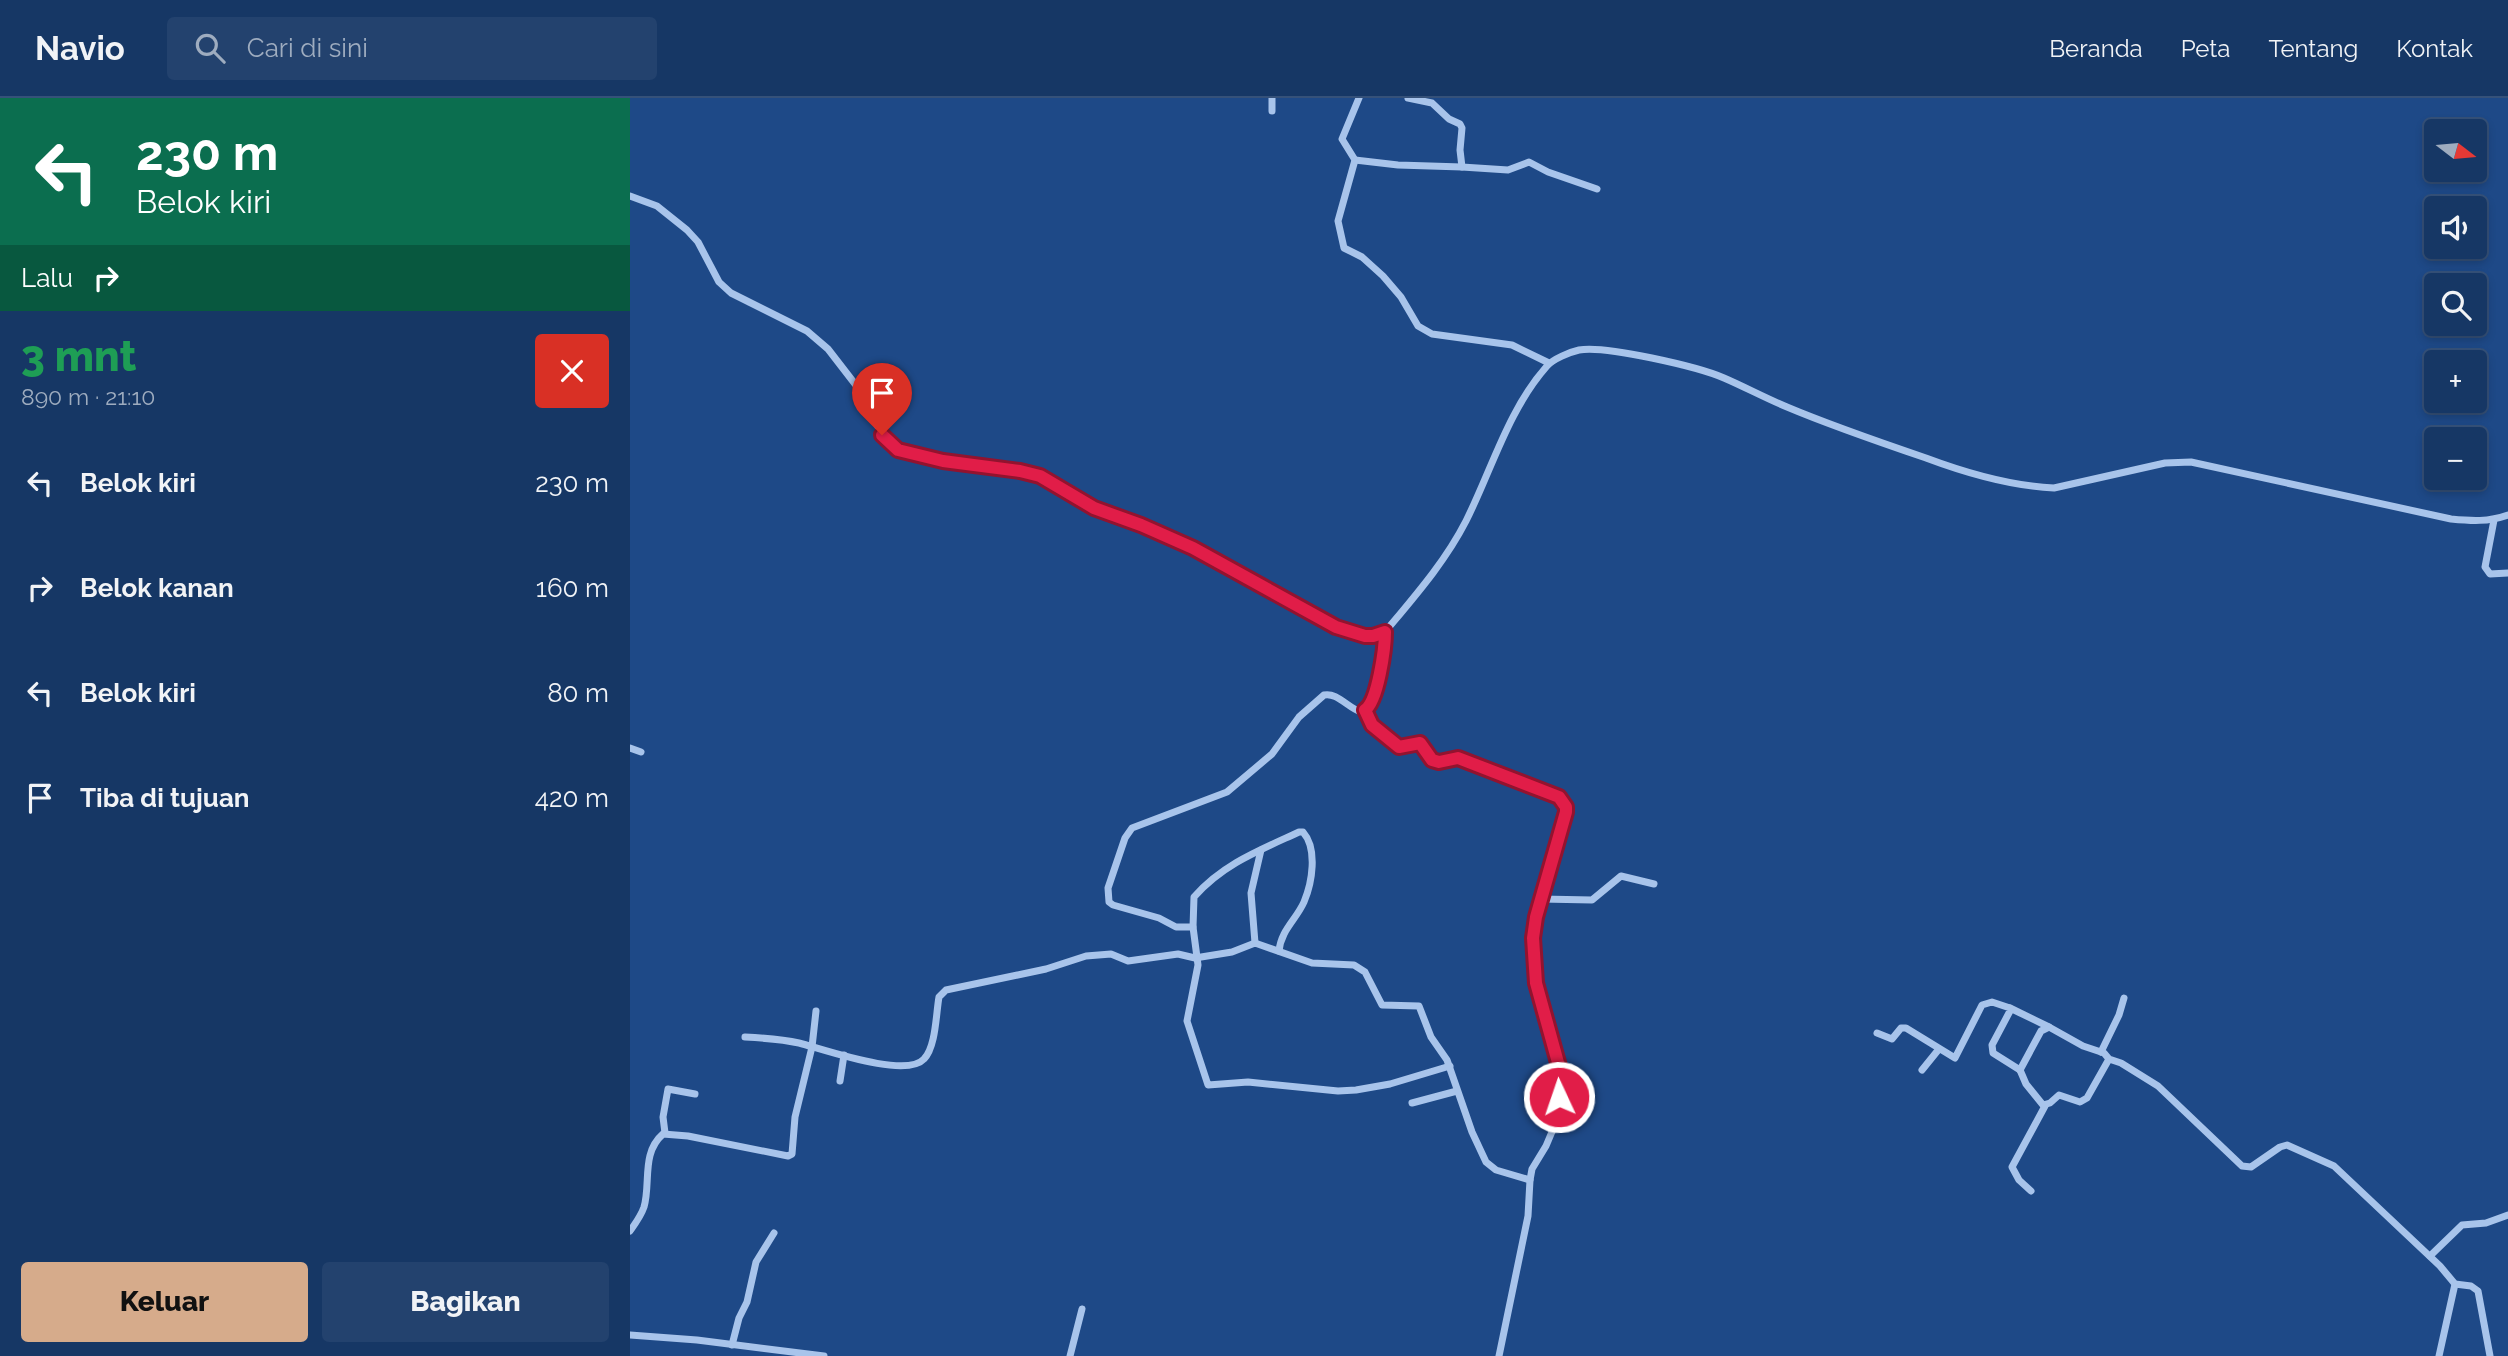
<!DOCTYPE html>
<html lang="id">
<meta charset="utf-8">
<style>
:root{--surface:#163765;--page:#23426e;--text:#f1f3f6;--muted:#9eacbf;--line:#355179;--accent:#d6ab8b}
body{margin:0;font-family:Raleway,sans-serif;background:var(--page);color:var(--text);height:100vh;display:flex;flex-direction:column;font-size:26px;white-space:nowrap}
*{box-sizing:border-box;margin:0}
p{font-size:23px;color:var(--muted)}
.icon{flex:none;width:38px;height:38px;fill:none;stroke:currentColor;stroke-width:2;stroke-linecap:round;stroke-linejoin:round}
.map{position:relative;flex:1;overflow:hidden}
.details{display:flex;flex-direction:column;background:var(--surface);width:630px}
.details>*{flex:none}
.banner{background:#0b6e4f;color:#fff;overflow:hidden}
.needle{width:46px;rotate:106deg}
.buttons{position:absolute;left:1794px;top:21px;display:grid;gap:14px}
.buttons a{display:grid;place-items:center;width:63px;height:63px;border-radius:7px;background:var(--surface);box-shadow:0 4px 10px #0003,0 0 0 2px var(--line);font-size:35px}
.pin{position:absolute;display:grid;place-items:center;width:60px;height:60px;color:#fff;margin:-72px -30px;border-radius:50% 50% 50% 0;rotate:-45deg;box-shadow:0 0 7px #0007}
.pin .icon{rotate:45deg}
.me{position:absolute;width:77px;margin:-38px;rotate:357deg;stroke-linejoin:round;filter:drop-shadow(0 0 5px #0008)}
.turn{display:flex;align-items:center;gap:24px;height:147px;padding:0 21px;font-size:32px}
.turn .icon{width:91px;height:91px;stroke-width:2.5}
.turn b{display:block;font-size:49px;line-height:60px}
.then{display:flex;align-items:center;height:66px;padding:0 21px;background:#0003;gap:14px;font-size:26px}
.round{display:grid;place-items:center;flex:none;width:74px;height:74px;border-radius:7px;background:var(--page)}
.head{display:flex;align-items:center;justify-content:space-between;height:119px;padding:0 21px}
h1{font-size:42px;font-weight:800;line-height:52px;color:#1e9e55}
.primary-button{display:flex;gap:14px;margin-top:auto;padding:14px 21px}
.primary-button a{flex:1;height:80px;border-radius:7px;background:var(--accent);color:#111;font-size:28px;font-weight:800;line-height:80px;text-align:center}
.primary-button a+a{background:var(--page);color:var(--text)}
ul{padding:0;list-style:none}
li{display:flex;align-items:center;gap:21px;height:105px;padding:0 21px}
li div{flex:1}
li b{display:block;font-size:26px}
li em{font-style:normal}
header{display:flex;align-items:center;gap:42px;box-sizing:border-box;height:98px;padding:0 35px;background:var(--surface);border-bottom:2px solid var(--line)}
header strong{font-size:33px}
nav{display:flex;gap:38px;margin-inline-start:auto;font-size:24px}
.search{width:490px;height:63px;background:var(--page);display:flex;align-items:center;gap:18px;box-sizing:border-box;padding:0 24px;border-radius:7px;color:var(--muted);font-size:26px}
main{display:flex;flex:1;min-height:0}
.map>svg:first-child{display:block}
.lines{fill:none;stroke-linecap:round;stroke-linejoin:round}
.street{stroke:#a8c4eb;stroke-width:7}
.route-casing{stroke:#92132f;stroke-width:18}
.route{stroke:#e11d48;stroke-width:12}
</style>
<header>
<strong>Navio</strong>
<div class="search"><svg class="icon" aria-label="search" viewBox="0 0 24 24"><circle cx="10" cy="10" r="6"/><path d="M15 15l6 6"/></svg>Cari di sini</div>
<nav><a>Beranda</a><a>Peta</a><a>Tentang</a><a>Kontak</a></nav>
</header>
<main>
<section class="details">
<div class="banner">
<div class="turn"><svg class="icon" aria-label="left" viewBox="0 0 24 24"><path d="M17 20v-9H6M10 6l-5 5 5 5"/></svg><div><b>230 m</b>Belok kiri</div></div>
<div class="then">Lalu<svg class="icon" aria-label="right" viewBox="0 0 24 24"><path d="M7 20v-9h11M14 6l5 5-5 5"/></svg></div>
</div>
<div class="head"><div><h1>3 mnt</h1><p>890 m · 21:10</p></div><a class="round" style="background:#d93025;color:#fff"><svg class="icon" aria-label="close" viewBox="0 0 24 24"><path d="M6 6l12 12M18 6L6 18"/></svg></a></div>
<ul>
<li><svg class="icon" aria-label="left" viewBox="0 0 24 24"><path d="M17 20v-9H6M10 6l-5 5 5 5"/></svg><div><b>Belok kiri</b></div><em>230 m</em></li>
<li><svg class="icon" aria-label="right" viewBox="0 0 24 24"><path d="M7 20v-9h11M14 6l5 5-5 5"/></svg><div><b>Belok kanan</b></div><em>160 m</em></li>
<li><svg class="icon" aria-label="left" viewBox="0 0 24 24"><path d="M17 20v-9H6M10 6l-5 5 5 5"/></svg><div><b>Belok kiri</b></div><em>80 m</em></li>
<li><svg class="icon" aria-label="arrive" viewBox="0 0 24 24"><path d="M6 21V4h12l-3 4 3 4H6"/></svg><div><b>Tiba di tujuan</b></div><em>420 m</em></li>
</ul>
<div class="primary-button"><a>Keluar</a><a>Bagikan</a></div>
</section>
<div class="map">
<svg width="1878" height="1258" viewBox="0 0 1878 1258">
<rect width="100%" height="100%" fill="#1e4987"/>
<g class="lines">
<g class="street">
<path d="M729,0L712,41L725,62L708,123L714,150L732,159L753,178L771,199L788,228L802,236L882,247L919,265"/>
<path d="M778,0L802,5L819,21L830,26L832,30L830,52L832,69L878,72L899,64L918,74L967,91"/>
<path d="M642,13V0"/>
<path d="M725,62L768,67L832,69"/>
<path d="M0,98L27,108L57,132L68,144L89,184L101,195L177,233L198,251L232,295L252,337L268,352L313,363L389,373L410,378L464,410L511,427L563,450L706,529L735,538H742L755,534C785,498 815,464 836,423C862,371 878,312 917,268C923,261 940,254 949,252C975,247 1069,269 1094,280C1115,289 1135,300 1157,309C1202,328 1249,344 1296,360C1336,375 1381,388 1424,390L1535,365L1561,364L1821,421C1842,423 1858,424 1878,417"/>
<path d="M1864,422L1855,469L1860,476L1878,475"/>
<path d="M755,534L747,588L739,609L731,614C718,610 707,594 694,597L669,619L642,656L597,694L502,730L495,740L478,790L479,804L483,807L529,820L546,829H563L568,867L557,923L578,987L618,984L708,993L726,992L760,986L820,968"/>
<path d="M735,612C739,623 756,646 768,649C776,651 783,645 790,645L802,662L809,664L828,660L924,697L935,709L907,819L903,840L906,885L930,972L931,988L924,1029L916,1048L902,1071L900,1082L898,1118L869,1258"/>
<path d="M0,650L11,654"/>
<path d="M911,801L962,802L991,778L1024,786"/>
<path d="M563,829L564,799C593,766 630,752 669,734H673C688,751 682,785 674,804C666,822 651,832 649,853"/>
<path d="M625,845L621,795L631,752"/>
<path d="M1380,910L1419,929"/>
<path d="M1247,935L1262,941L1271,930H1276L1325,960L1352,907L1362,904L1380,910V913L1362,947L1363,955L1390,972"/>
<path d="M115,939C133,940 151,941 169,945C193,951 276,981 294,961C306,949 306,915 309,899L316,892L416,871L456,858L481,856L498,863L548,856L565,860L602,854L625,845L682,865L724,867L735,874L752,907L789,908L801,939L817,962L842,1034L856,1064L866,1072L900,1082"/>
<path d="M1471,954L1489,917L1494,900"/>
<path d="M1479,961L1457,1000L1450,1004L1429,997L1420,1005L1413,1007L1396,986L1390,972L1411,933L1419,929L1453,948L1474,955L1479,961L1491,965L1528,988L1612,1068L1621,1069L1650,1049L1657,1047L1704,1068L1810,1168L1825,1186L1841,1188L1848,1193L1860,1258"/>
<path d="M1292,972L1309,951"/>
<path d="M210,983L214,957"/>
<path d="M782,1005L827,993"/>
<path d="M35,1035L33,1019L38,991L65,996"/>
<path d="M1401,1093L1389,1082L1382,1069L1415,1008"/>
<path d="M0,1133C5,1126 11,1118 14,1109C21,1085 11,1055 33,1036L58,1038L158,1058L162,1056L165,1019L182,949L186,913"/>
<path d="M1800,1158L1832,1127L1856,1125L1878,1117"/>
<path d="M0,1237L67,1242L194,1258"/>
<path d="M102,1247L109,1220L117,1204L126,1164L144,1135"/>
<path d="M440,1258L452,1211"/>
<path d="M1809,1258L1825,1186"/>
</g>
</g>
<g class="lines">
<g class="route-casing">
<path id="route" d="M252,337L268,352L313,363L390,373L410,378L464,410L511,427L563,450L706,529L735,538H743L755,534C755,550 748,603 735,612L742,627L769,649L790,645L802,662L809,664L828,660L929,699L936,709V714L906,819L903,840L906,885L932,979L929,999"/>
</g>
<use href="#route" class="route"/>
</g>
</svg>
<div class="buttons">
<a><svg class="needle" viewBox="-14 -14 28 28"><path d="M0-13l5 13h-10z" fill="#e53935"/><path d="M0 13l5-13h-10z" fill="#9eacbf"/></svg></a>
<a><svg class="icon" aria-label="sound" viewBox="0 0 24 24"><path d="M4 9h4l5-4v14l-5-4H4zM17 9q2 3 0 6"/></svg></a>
<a><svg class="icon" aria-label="search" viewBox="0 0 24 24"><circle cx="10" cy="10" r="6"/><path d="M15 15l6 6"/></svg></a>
<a>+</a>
<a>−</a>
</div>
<div class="pin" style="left:252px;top:337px;background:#d93025"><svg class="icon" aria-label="arrive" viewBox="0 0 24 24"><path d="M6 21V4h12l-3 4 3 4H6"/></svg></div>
<svg class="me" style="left:929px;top:999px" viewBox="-20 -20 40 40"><circle r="17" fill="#e11d48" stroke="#fff" stroke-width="3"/><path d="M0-11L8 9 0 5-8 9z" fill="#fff"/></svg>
</div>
</main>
